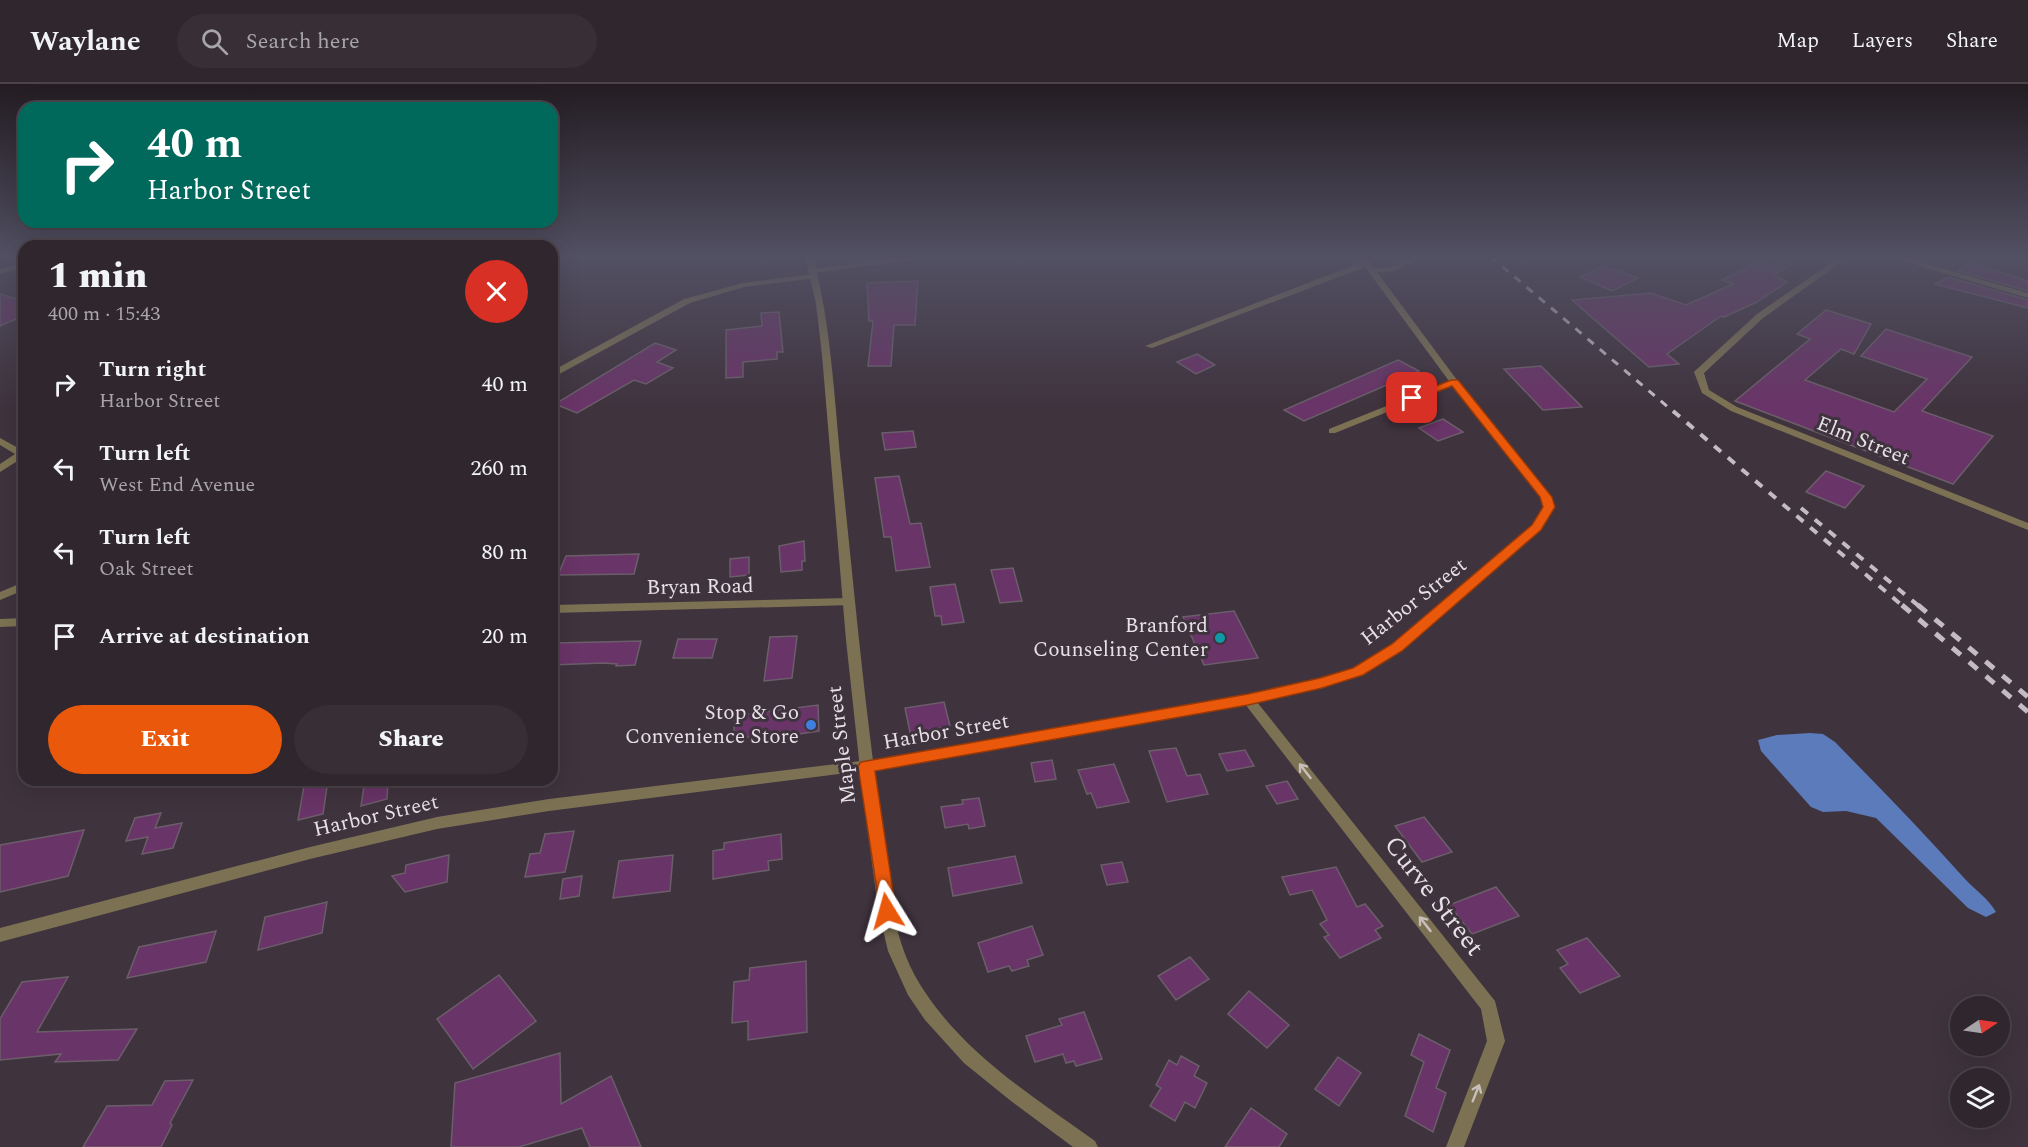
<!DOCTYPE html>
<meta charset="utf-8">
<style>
:root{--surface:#2f262e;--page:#372e36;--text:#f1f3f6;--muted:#a7a5aa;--line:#4a434a;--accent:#ea580c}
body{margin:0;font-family:Spectral,serif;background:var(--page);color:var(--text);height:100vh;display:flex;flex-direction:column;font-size:22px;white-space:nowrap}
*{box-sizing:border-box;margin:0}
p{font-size:20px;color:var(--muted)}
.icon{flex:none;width:33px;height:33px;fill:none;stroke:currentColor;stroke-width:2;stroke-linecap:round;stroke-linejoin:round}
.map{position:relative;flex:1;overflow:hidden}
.drawer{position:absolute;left:18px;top:156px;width:540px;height:546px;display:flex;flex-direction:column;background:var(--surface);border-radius:18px;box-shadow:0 6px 24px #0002,0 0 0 2px var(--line)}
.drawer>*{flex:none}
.banner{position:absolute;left:18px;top:18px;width:540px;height:126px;border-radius:18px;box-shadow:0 6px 24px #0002,0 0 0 2px var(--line);background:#00695c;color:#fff;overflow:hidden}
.needle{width:39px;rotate:77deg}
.controls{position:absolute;left:1950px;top:912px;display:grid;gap:12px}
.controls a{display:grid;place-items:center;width:60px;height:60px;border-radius:50%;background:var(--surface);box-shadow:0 6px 24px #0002,0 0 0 2px var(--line);font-size:30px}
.pin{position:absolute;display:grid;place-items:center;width:51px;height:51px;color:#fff;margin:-26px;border-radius:12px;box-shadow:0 3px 9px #0006}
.me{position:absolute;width:66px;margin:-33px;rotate:352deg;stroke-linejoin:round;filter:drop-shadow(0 0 4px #0008)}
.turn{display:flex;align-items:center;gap:21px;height:126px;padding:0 30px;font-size:27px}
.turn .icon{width:78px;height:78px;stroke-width:2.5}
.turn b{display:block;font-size:42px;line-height:51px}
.round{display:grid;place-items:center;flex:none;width:63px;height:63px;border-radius:32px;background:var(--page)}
.summary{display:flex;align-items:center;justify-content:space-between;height:102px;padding:0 30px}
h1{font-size:36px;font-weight:800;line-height:45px}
.primary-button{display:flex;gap:12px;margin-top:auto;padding:12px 30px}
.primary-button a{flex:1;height:69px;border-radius:36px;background:var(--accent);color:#fff;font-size:24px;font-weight:800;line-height:69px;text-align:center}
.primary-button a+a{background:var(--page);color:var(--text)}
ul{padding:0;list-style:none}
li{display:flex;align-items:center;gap:18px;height:84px;padding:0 30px}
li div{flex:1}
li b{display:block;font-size:22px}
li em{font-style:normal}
header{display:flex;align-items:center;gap:36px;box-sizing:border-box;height:84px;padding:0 30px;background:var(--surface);border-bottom:2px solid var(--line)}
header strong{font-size:28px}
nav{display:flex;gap:33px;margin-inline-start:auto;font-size:21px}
.search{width:420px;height:54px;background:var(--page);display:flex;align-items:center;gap:15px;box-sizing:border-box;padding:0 21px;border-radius:33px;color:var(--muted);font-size:22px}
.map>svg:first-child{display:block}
.water{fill:#5c7bba}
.building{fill:#693467;stroke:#6b5e6a;stroke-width:1.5}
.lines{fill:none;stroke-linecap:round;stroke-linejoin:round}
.minor{fill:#7c7253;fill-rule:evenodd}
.tertiary{fill:#7c7253;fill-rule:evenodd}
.rail-far2{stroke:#c4bbc3;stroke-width:3;stroke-dasharray:8 8;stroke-linecap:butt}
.rail-far1{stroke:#c4bbc3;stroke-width:4;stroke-dasharray:9 9;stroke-linecap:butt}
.rail{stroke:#c4bbc3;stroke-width:5;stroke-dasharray:11 11;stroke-linecap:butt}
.oneway{stroke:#c8bfbb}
.route{fill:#ea580c;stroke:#983908;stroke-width:1.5}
.culture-dot{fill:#0f9aa8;stroke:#3f333e;stroke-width:2}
.shop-dot{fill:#3f7fe0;stroke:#3f333e;stroke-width:2}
.labels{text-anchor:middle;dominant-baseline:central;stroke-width:6;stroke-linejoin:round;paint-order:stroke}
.street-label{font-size:21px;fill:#e8e0e7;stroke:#3f333e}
.poi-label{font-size:21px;fill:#e8e0e7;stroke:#3f333e;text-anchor:end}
.near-street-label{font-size:26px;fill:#e8e0e7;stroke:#3f333e}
</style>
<header>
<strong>Waylane</strong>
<div class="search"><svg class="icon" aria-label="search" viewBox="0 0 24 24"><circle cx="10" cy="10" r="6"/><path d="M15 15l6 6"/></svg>Search here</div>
<nav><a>Map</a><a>Layers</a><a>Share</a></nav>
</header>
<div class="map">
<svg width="2028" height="1063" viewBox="0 0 2028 1063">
<rect width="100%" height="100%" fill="#3f333e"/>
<path class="water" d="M1810,649L1823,650L1835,658C1879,703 1923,748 1965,795C1976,807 1988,814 1996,828L1986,833L1968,824L1876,734L1846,727L1823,728L1811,723L1761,667L1758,656L1777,651Z"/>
<g class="building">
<path d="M1768,173L1791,180L1774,191L1787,198L1757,218L1724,233L1721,232L1667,270L1679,280L1649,283L1572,216L1651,209L1686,221L1733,200L1722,196Z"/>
<path d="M1971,179L2028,197V207L1958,187Z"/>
<path d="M1602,183L1614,185L1638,194L1612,207L1580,193Z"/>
<path d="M1948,193L2028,216V224L1935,200Z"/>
<path d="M918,197L915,241H894L891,282H868L873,237H869L867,199Z"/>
<path d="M0,210L24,217V238L16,235L0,242Z"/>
<path d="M1826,226L1871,240L1854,270L1841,265L1805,296L1894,328L1927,295L1861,272L1886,245L1972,273L1922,327L1993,352L1953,400L1735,317L1810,255L1797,250Z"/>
<path d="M779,228L783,268H777V275L743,278V293L726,294V246L762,242L761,229Z"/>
<path d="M655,259L676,266L657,278L673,284L646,300L634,296L577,329L555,320Z"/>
<path d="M1197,270L1215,281L1196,290L1177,278Z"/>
<path d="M1398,276L1419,287L1304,337L1284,326Z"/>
<path d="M1541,282L1582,323L1543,326L1504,285Z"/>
<path d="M1443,335L1463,348L1438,357L1419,344Z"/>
<path d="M913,347L916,363L885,366L882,349Z"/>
<path d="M1826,387L1864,402L1845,424L1806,408Z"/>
<path d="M899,392L910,440L921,439L930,483L896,487L891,453H884L875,394Z"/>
<path d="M804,457L805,477H802V486L781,488L779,462Z"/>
<path d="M639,470L634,490L558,491L566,472Z"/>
<path d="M749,473V491L730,493V475Z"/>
<path d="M1013,484L1022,517L1000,519L991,486Z"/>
<path d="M955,500L964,538L942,541L941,532H935L930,503Z"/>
<path d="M1234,527L1258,574L1204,581L1183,533Z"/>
<path d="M797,552L792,594L764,597L770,553Z"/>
<path d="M678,555H717L712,574H673Z"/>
<path d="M641,557L635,581L616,582L617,580L603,579L552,581L556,559Z"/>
<path d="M944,618L950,642L940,644L942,653L912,658L905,624Z"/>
<path d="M818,621L819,647L757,656V652L734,655V632Z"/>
<path d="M1176,664L1187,692L1200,690L1208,710L1167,718L1149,667Z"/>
<path d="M1245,666L1254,682L1227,687L1219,670Z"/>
<path d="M1052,676L1056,695L1035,698L1031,679Z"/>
<path d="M1114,680L1129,718L1097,724L1091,709L1087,710L1078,686Z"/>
<path d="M305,696H328L323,730L298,736Z"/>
<path d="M365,696H388L387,715L361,722Z"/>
<path d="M1287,697L1298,715L1277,720L1266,702Z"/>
<path d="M979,714L985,742L969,745L968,740L945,744L941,723L963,720L962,716Z"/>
<path d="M161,729L155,744L182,739L173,764L142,770L148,753L126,757L135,734Z"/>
<path d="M1424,733L1452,768L1422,778L1395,742Z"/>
<path d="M84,746L68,792L0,808V761Z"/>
<path d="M574,747L565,788L525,793L530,770L540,769L545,750Z"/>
<path d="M781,750L782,775L768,777L769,786L713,795V767L724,765V759Z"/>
<path d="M449,771L447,798L405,808L392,792L405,789L406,781Z"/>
<path d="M673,771L670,807L613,814L619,777Z"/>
<path d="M1015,772L1022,799L953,812L948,784Z"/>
<path d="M1122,778L1128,798L1107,801L1101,781Z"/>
<path d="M1336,783L1357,823L1365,820L1383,842L1375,846L1381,854L1340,874L1324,853L1329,851L1320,840L1327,836L1312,806L1290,811L1282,793Z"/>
<path d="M582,792L579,812L560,815L563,795Z"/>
<path d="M1496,803L1519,832L1472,850L1449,821Z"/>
<path d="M327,818L322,849L258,866L265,833Z"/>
<path d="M1032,842L1043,871L1027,876L1029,882L1012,887L1009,882L988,888L978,859Z"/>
<path d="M216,847L206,878L127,894L139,863Z"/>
<path d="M1587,854L1620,892L1580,909L1560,884L1568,880L1557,866Z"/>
<path d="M1190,873L1209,895L1176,916L1158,892Z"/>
<path d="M806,877L807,948L748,956V937L732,939L734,898L749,896L750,884Z"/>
<path d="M499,891L536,937L473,985L437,935Z"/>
<path d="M68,893L37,948L137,945L118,976L55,978L61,970L0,976V935L22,898Z"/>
<path d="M1249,907L1289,941L1267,964L1228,930Z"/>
<path d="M1084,928L1102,975L1076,982L1074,977L1066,979L1063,970L1035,978L1026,952L1062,941L1059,935Z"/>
<path d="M1419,950L1450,966L1436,1004L1446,1009L1433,1048L1405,1032L1424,978L1411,971Z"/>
<path d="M560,969L561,1020L611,992L641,1063H590L582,1044L519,1063H451L455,999Z"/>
<path d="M1181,972L1199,982L1194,992L1207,999L1195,1024L1185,1018L1175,1037L1150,1022L1161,1004L1156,1001L1169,976L1177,981Z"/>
<path d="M1338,973L1361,989L1339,1022L1315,1005Z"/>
<path d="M193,996L170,1039L172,1041L161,1063H83L107,1022L152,1021L165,997Z"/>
<path d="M1251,1024L1287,1050L1279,1063H1225Z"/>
</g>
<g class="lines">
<g class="minor">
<path d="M910,172H933L929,174L813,189L809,187L813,185Z"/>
<path d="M1357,172H1365L1374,184L1390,183L1416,172H1427L1394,187L1377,188L1457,296L1550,411L1554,423L1541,446L1401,567L1362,590L1322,604L1257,618L1495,917L1505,957L1464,1063H1446L1487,957L1481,925L1245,620L902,682L549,727L437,745L310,775L0,858V844L310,763L437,733L549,715L902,672L1248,610L1321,595L1354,584L1393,561L1533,442L1544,423L1541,413L1452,302L1335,349H1329V345L1449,297L1365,183L1152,264L1145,262L1362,178Z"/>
<path d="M1841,172H1850L1763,234L1704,289L1709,306L1737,323L2028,439V446L1731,327L1702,309L1694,288L1696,286L1757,230Z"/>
<path d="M1886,172H1899L2028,209V214Z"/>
<path d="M24,178V183L0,190V185Z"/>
<path d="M814,190H817V194L744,203L690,219L552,294V287L684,215L743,199Z"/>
<path d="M0,354L22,366L24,365V373L0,388V380L15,370L0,361Z"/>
<path d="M24,498V506L0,516V508Z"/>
<path d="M849,514L853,515L855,518L853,521L552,529V521Z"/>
<path d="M24,534V542L0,543V535Z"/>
</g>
<path class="tertiary" d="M805,172H813C831,241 834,311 841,381C853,494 863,608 879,722C887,781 888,850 921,902C963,969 1032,1012 1095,1057L1098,1063H1073L1011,1017L964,979L925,936L908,911L888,867L878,825L861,694L846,556L822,271L816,220Z"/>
<path class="rail-far2" d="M1490,172L1675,329"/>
<g class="rail-far1">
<path d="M1673,327L1904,523"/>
<path d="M1801,424L1920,523"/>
</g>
<g class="rail">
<path d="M1902,521L2028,628"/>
<path d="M1918,521L2028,613"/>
</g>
</g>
<defs><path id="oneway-shaft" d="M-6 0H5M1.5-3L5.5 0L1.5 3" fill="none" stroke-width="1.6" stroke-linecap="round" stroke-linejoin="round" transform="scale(1.5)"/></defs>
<g class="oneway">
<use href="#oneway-shaft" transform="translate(1305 687) rotate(-128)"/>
<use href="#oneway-shaft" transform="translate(1425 840) rotate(-128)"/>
<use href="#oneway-shaft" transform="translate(1476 1009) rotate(-68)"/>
</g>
<linearGradient id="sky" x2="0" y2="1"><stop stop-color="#231c22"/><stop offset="0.54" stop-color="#525063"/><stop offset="1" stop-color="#525063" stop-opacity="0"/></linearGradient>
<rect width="2028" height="321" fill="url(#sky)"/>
<path class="route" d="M1451,296H1458L1552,413L1555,423L1541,446L1402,567L1363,591L1322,604L1248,621L875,687L896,827L893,832L887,834L881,832L858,682L861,678L1248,610L1320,594L1353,584L1392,560L1532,441L1543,423L1540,413L1452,302L1416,316L1407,314Z"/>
<circle class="culture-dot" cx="1220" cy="554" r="6"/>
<circle class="shop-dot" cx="811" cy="641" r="6"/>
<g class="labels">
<g class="street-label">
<text transform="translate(1863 357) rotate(22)">Elm Street</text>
<text transform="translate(700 503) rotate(-1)">Bryan Road</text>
<text transform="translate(1414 518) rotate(-38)">Harbor Street</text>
<text transform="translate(946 648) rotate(-10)">Harbor Street</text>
<text transform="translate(842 661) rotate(-97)">Maple Street</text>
<text transform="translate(376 732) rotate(-13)">Harbor Street</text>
</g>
<g class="poi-label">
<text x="1208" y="542">Branford<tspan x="1208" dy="24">Counseling Center</tspan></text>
<text x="799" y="629">Stop &amp; Go<tspan x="799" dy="24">Convenience Store</tspan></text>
</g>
<g class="near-street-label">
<text transform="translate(1434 812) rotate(52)">Curve Street</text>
</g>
</g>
</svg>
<div class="controls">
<a><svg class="needle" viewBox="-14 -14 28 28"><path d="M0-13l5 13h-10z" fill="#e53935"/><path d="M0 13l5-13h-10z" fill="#a7a5aa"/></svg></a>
<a><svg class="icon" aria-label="layers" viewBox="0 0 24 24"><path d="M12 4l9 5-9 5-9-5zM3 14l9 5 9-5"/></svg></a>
</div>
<div class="pin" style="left:1412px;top:314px;background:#d93025"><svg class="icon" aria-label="arrive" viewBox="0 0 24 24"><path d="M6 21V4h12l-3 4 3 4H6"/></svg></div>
<svg class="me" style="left:887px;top:827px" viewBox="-20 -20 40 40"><path d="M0-17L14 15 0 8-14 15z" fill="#ea580c" stroke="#fff" stroke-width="4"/></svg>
<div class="banner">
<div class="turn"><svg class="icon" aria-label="right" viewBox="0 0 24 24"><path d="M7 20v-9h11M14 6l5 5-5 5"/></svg><div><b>40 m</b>Harbor Street</div></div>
</div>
<section class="drawer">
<div class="summary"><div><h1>1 min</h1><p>400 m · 15:43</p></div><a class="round" style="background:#d93025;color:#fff"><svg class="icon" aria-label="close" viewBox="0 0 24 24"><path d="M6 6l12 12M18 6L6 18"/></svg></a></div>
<ul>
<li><svg class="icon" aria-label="right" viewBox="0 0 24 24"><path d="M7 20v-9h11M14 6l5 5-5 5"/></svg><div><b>Turn right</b><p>Harbor Street</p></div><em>40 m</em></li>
<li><svg class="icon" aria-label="left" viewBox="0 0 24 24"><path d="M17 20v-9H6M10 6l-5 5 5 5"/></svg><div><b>Turn left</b><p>West End Avenue</p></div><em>260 m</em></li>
<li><svg class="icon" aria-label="left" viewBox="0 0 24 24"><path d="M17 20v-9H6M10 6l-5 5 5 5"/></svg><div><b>Turn left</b><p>Oak Street</p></div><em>80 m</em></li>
<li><svg class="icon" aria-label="arrive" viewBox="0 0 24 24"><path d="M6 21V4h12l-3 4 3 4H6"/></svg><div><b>Arrive at destination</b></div><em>20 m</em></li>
</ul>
<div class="primary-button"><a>Exit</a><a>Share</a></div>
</section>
</div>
